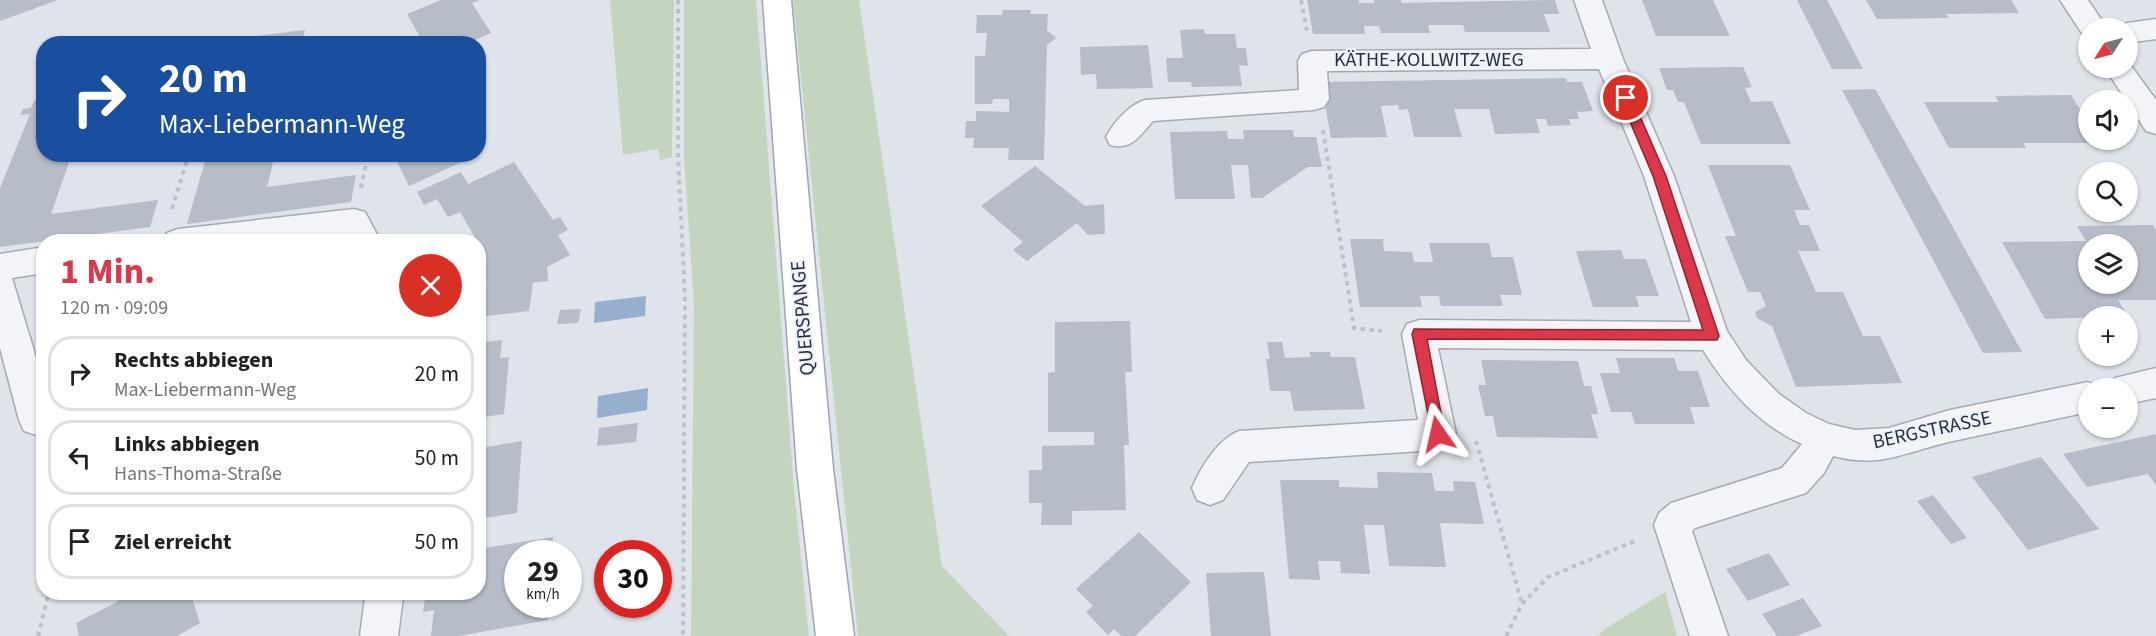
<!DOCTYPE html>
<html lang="de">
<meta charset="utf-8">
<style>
:root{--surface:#fff;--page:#f2f2f2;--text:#202124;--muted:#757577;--line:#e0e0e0;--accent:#dc374a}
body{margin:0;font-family:"Source Sans 3",sans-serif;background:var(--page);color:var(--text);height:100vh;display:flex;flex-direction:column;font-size:22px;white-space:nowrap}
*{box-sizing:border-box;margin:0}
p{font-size:20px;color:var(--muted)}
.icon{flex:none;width:33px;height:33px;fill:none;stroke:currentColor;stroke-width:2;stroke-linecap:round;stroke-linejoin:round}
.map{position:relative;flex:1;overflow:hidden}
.panel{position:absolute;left:36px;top:234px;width:450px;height:366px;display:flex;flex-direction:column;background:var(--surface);border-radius:24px;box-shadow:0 2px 4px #0004}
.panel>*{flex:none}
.banner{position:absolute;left:36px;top:36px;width:450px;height:126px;border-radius:24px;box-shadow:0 2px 4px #0004;background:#1a4fa0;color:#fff;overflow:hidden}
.needle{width:39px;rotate:234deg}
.fabs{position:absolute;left:2078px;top:18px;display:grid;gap:12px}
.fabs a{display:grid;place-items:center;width:60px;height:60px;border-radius:50%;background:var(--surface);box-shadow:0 2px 4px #0004;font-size:30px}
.speed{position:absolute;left:504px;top:540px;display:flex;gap:12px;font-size:30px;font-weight:700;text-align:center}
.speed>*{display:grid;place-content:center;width:78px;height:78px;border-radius:50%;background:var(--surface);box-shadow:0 2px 4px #0004;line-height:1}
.speed small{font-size:15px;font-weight:400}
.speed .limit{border:9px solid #d22;background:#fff;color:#111}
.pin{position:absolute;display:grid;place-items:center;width:51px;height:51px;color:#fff;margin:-26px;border:3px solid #fff;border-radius:50%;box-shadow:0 2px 6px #0007}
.me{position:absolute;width:66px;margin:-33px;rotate:349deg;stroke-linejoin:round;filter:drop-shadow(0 0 4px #0008)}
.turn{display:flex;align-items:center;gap:21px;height:126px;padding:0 24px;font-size:27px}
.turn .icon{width:78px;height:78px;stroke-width:2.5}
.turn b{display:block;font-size:42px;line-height:51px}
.round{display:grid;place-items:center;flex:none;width:63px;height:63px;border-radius:32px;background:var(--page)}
.head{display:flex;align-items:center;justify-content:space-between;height:102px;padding:0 24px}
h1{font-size:36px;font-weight:700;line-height:45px;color:var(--accent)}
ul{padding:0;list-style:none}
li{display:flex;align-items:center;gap:18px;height:75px;margin:0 12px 9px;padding:0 12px;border:3px solid var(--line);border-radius:24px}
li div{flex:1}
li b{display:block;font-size:22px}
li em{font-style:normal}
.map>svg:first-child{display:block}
.green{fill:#c4d5bf}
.water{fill:#96afce}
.building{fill:#b6bcc8;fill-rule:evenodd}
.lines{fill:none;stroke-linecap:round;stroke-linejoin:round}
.minor-casing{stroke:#a4aab5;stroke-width:3}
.major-casing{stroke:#9da6b7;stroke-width:3}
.path{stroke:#bdc1c9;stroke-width:4;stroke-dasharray:4.5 4.5;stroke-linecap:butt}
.minor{fill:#f2f4f8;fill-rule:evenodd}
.major{fill:#fff;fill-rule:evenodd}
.route{fill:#dc374a;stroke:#8f2430;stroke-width:1.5}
.labels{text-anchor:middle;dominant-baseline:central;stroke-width:4.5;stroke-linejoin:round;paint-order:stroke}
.street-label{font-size:20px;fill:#263043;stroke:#eff2f7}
</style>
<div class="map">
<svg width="2156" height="636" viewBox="0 0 2156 636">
<rect width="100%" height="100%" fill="#dfe3ea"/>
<g class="green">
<path d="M610,0H674L672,157L660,160L658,149L623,155Z"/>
<path d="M684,0H756L794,488L809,636H691L694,304L684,157Z"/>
<path d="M793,0H859L942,566L1009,636H858Z"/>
<path d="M1665,592L1677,636H1597L1606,628Z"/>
</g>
<g class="water">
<path d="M646,296L645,316L594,323L595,302Z"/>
<path d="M648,388L647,410L597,418L598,396Z"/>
</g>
<g class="building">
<path d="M0,0H58L0,21Z"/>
<path d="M441,0H480L472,3L491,33L466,44H424L407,14Z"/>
<path d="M1307,0H1359V3H1374V0H1401V3L1555,0L1559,14H1544L1550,32H1465L1463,25H1428L1430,33H1381L1379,26H1364L1365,34H1313Z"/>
<path d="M1642,0H1713L1730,36H1656Z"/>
<path d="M1797,0H1827L1863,69H1832Z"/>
<path d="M1866,0H2011L2019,13L1946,14L1949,18L1877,19Z"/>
<path d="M1003,10H1031L1030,14H1048L1047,30L1056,38L1047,45L1044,160H1008L1009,148H973L974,138H965L966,121H976V111L1009,112V99H993L992,104H975V56H985L987,33H976L977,15H1002Z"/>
<path d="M1204,29L1205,34H1235L1237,48H1246L1248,66L1239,65L1242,86L1192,87L1191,82H1168L1166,58H1183L1180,30Z"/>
<path d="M305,30L302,44H239L240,38Z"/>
<path d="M1148,45L1153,88L1097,89L1096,74L1081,75L1080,47Z"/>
<path d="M1743,67L1752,87L1745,88L1751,102L1772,101L1791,144H1701L1684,102H1678L1673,90H1667L1659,68Z"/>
<path d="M1566,78L1567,82H1582L1593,111L1577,112L1579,119H1569L1571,125L1548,126L1546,119H1536L1540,133L1495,134L1489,109H1454L1462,137H1414L1408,109L1399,110L1398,105L1381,106L1387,137L1331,138L1321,82Z"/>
<path d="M1875,89L1940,204L2022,352L1983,353L1842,90Z"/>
<path d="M2071,95L2088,122V140H2099L2102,143H2023L2026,148H1949L1924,102H1999L1995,96Z"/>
<path d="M44,100V154H72L51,214L158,200L150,227L0,247V188L30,114L20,115L23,109L31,108L34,101Z"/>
<path d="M1243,130H1293L1294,137H1316L1322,167H1308L1262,198H1251L1248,165H1231L1235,199H1175L1170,132L1227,131L1228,139H1244Z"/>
<path d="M207,154H275L267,187L356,175L351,202L187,224Z"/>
<path d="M393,154H472L473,157L409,186Z"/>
<path d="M514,162L553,220L560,217L568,230L558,235L570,255L547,267L548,281L533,283L529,311L478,317V289L487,288L478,274V242H471L476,239L460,212L448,217L437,199L424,205L417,192L461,172L468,184Z"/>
<path d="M1708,165H1790L1810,210H1794L1800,225H1809L1820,251H1798L1816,292H1843L1863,336H1880L1902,383L1796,387L1772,326L1757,318L1755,312L1766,306L1760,292H1748L1725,236H1736Z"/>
<path d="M1035,166L1085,206L1104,204L1105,234L1088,235L1077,223L1027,261L1013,250L1023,242L981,206Z"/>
<path d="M2153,225L2156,230V300H2118L2128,316L2045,319L2002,242L2086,241L2077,226ZM2088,244H2127V284H2088Z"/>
<path d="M1350,239H1383L1384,251L1412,252L1414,262H1433L1429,243H1489L1492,257H1513L1522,295H1500L1503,306H1441L1439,296H1420L1422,307H1360Z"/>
<path d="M1621,250L1624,259H1646L1659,296H1636L1639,307H1593L1576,251Z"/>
<path d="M581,309L578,323L557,324L560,310Z"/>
<path d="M1130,321L1132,372H1125L1129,445H1124L1126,510L1072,511V525H1041L1042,503H1029V470H1042V446L1094,445V432H1048V373L1055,372V322Z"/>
<path d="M502,340L500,358L509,357L504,414L478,418V343Z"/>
<path d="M1267,342H1282L1285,358L1311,357L1309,352H1330L1331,357H1355L1365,409L1294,411L1290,391H1270L1266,359H1270Z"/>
<path d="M1616,358H1674L1678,371H1698L1710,407H1690L1695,424H1635L1631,412H1611L1600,373H1620Z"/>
<path d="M1481,360L1578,361L1584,386H1591L1598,414H1591L1598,438L1497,437L1493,416H1485L1478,385H1486Z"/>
<path d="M638,423L636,442L597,446L599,428Z"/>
<path d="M482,429L481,448L522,441L517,513L478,519V430Z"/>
<path d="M2156,434V485L2148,474L2087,487L2063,454Z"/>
<path d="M2041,457L2099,529L2028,550L1972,477Z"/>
<path d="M1377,472L1432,473L1435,491H1454L1453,481L1475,482L1484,524L1440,523L1446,567L1389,566L1384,525H1364L1370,574L1341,573L1340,561H1318L1320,580L1289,579L1280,480H1339V487L1378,488Z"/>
<path d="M1933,495L1967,538L1951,544L1917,501Z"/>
<path d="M1139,532L1191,582L1135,636H1122L1114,629L1108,635L1086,612L1093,606L1076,589Z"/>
<path d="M553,537L552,554H518V604H549L548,620L459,636H431L434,610L423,612L426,592H478V549Z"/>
<path d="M1769,553L1790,585L1748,601L1726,569Z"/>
<path d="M1264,572L1271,636H1211L1206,573Z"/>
<path d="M117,592H190L200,623L177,636H79L76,623L119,601Z"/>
<path d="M1803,598L1822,626L1796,636H1777L1762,614Z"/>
</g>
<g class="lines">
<g class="minor-casing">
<g id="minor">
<path d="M1574,0H1602L1623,59L1674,176L1727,331L1746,360L1779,394L1806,413L1829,424L1855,430L1889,428L1950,410L2088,382L2101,388H2088V412C2043,422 1998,431 1953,441C1907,451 1882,469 1833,456L1824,473L1806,493L1695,528L1692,531L1728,636H1690L1654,525L1659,513L1671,503L1782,468L1802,444C1758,424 1729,391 1703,350L1438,348L1456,434L1450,445L1438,450L1249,462L1223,500L1210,505L1197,500L1192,488C1201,467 1218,439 1239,431L1418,420L1402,334L1407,324L1419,320L1691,322L1644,176L1599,69L1327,71L1329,99L1324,107L1314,110L1153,121C1140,136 1131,151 1110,145L1106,137C1114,122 1129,105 1145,100L1299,90L1298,61L1302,54L1312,51L1591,49Z"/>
<path d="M2060,0H2088L2107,28H2088V36L2083,35Z"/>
<path d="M2156,19V39L2127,43V28H2116L2127,23Z"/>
<path d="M2127,60L2156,100V134L2146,131L2105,68H2127Z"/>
<path d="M354,209L365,212L381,242H349L345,234L287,242H162L167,233L178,229Z"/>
<path d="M44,247V273L12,278L44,384V433L36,435L24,431L19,420L0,348V254Z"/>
<path d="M2156,368V398L2127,404V388H2110L2115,378Z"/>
<path d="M363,592H401L403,597L398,636H360L365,597Z"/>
</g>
</g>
<g class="major-casing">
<path id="major" d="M763,0H791L833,469L854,636H816L797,469Z"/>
</g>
<g class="path">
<path d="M678,0V156L685,298L683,636"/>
<path d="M1301,0L1307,31"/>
<path d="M392,44L393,36"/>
<path d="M1323,130L1354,328L1382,331"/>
<path d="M361,188L368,154"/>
<path d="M172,209L189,154"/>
<path d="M1476,441L1522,604"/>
<path d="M38,636L49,592"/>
<path d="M1506,636L1522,604L1548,577L1635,541"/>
</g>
<use href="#minor" class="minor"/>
<use href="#major" class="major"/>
</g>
<path class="route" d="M1626,94L1632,98L1666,176L1719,336L1717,340L1427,339L1445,434L1438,440L1433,439L1412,334L1414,329L1703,330L1653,176L1620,98Z"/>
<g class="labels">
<g class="street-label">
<text x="1429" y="60">KÄTHE-KOLLWITZ-WEG</text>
<text transform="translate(803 318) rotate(-95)">QUERSPANGE</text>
<text transform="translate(1932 430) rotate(-12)">BERGSTRASSE</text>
</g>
</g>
</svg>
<div class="fabs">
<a><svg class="needle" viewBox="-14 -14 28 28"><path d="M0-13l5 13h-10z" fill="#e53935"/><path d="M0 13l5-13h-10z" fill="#757577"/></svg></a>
<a><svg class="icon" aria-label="sound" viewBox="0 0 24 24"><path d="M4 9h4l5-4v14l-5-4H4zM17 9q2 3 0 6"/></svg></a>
<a><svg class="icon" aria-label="search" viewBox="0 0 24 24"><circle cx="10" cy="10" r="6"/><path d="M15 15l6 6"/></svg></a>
<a><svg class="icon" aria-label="layers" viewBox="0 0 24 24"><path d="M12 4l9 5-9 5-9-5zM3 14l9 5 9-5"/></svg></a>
<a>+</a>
<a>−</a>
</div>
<div class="speed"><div>29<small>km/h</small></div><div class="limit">30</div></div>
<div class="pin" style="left:1626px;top:98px;background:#d93025"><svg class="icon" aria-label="arrive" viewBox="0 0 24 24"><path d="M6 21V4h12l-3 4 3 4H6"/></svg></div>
<svg class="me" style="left:1438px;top:434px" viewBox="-20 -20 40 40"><path d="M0-17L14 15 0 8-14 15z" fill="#dc374a" stroke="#fff" stroke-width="4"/></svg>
<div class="banner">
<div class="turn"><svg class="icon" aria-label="right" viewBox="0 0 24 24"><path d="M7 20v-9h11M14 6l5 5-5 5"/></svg><div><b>20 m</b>Max-Liebermann-Weg</div></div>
</div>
<section class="panel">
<div class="head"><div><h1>1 Min.</h1><p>120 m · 09:09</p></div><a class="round" style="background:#d93025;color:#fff"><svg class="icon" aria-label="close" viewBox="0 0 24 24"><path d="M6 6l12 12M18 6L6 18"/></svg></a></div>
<ul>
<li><svg class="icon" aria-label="right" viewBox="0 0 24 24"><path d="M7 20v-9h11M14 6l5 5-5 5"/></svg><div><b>Rechts abbiegen</b><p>Max-Liebermann-Weg</p></div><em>20 m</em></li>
<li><svg class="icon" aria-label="left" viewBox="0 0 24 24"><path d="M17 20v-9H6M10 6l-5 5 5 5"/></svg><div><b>Links abbiegen</b><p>Hans-Thoma-Straße</p></div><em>50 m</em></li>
<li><svg class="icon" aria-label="arrive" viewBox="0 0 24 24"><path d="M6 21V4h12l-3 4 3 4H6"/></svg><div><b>Ziel erreicht</b></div><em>50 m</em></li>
</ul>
</section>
</div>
